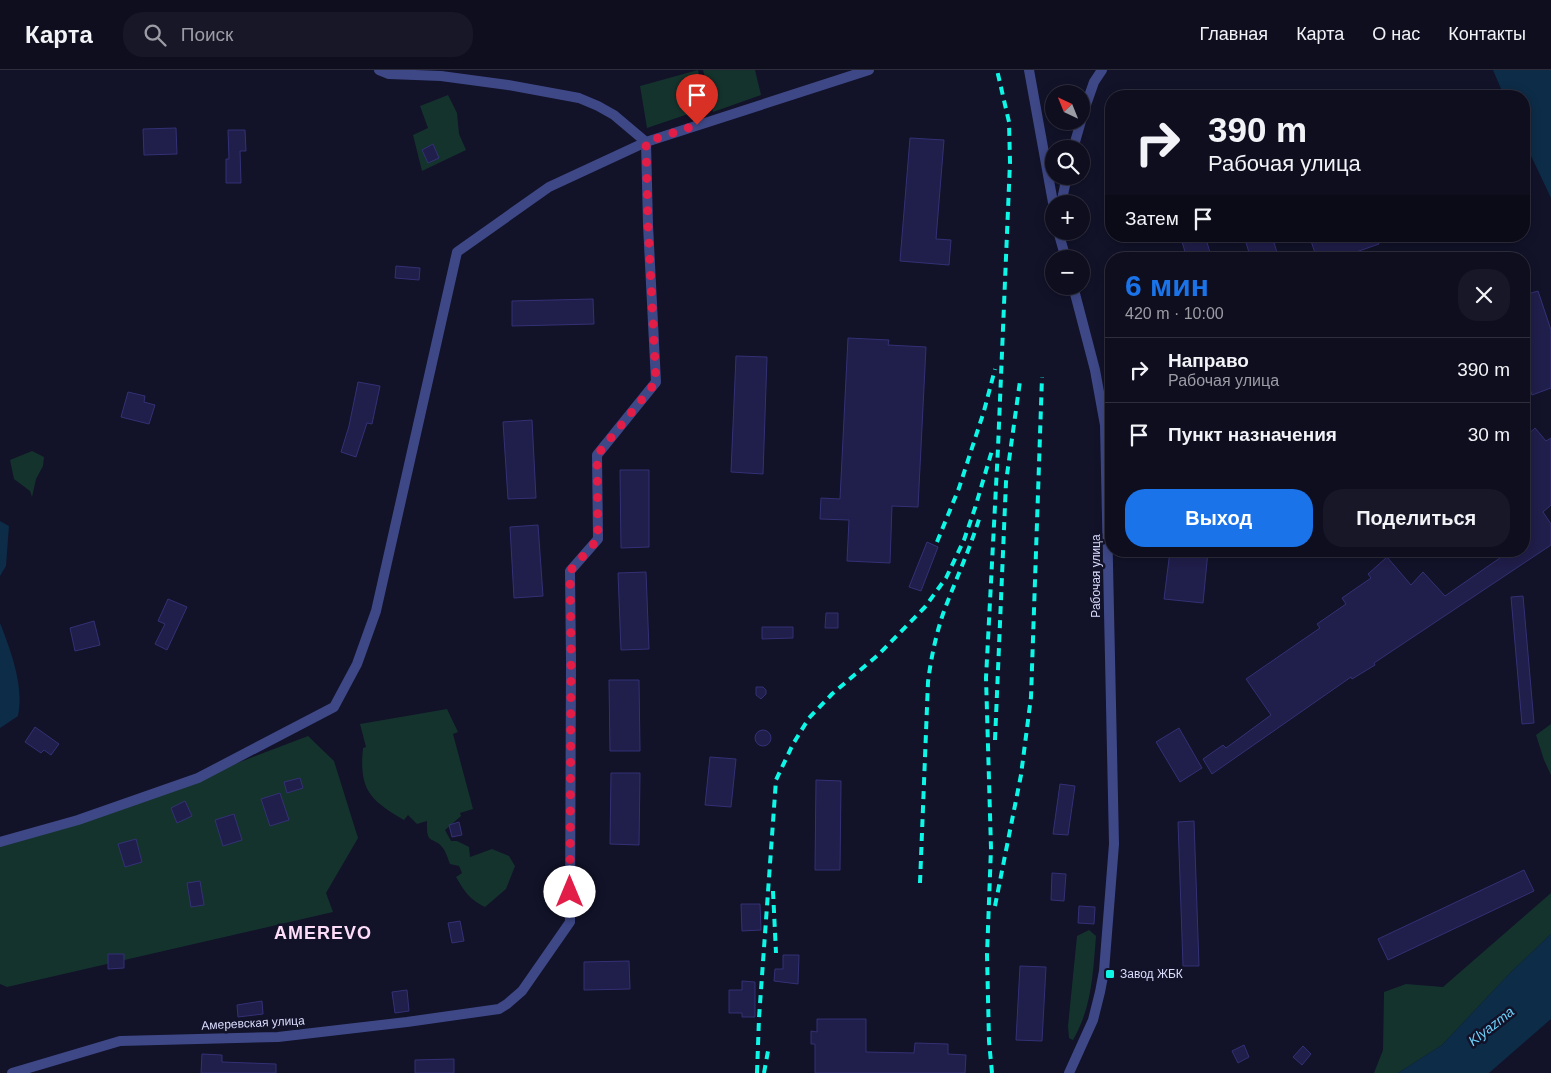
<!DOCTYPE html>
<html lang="ru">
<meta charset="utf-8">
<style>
:root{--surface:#0e0e1f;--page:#171728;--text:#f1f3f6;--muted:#9b9ca4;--line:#2e2e3d;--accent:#1a73e8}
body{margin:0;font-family:Helvetica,sans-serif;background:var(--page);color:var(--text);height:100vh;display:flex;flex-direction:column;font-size:19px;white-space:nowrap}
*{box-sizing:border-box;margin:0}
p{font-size:16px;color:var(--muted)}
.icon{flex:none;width:28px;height:28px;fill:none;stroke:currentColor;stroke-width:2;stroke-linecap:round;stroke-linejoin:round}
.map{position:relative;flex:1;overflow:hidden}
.panel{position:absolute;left:1105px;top:182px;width:425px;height:305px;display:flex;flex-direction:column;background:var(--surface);border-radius:20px;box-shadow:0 2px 12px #0003,0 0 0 1px var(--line)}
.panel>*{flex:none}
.hud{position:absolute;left:1105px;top:20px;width:425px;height:152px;border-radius:20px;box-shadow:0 2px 12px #0003,0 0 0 1px var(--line);background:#0e0e1f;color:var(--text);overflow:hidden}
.needle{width:32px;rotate:317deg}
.fabs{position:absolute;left:1045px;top:15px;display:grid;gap:10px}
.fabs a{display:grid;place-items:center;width:45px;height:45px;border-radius:50%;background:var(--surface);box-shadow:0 2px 12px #0003,0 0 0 1px var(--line);font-size:25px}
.pin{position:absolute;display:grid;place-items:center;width:42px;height:42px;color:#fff;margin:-51px -21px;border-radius:50% 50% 50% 0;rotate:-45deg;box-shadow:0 0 5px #0007}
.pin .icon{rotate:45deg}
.me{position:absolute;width:55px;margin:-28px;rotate:0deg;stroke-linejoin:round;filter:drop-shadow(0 0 4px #0008)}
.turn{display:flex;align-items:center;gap:18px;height:105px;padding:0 20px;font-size:22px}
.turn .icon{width:65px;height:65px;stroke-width:2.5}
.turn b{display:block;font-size:35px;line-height:42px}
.then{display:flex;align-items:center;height:48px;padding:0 20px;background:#0003;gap:10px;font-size:19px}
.round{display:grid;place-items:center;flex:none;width:52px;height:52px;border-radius:20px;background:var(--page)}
.summary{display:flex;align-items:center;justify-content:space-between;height:85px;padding:0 20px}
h1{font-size:30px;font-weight:700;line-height:38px;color:var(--accent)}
.primary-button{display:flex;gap:10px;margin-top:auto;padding:10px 20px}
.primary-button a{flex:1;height:58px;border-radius:20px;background:var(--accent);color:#fff;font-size:20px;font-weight:700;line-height:58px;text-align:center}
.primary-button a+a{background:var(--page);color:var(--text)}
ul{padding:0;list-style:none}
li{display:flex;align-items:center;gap:15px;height:65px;padding:0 20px;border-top:1px solid var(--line)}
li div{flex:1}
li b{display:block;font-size:19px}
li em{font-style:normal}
header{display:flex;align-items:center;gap:30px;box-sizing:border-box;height:70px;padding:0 25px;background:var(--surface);border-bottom:1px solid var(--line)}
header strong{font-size:24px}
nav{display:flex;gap:28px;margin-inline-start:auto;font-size:18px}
.search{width:350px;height:45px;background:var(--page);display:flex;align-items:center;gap:12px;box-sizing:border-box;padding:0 18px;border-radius:20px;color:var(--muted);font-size:19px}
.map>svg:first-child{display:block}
.green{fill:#15332d}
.water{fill:#0d2c47}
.building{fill:#201e4a;stroke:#333175}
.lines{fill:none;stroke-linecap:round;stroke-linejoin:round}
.street{stroke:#3e4887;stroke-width:10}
.rail{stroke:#0ef7e6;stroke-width:4;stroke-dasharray:8 6;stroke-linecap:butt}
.route{stroke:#e11d48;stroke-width:9;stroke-dasharray:0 16.2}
.poi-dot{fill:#0ef7e6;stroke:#121229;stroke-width:2}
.labels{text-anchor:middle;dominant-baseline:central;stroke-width:5;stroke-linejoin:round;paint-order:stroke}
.street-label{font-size:12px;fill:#dbddfe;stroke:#121229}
.poi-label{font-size:12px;fill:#dbddfe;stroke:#121229;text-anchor:start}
.water-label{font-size:14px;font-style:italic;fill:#6dd1fa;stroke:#121229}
.district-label{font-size:18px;font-weight:bold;letter-spacing:1px;fill:#feddf8;stroke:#121229}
</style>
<header>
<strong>Карта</strong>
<div class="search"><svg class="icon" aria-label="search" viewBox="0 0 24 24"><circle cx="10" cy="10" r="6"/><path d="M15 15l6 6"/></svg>Поиск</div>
<nav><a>Главная</a><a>Карта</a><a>О нас</a><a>Контакты</a></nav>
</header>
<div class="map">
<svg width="1551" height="1003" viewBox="0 0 1551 1003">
<rect width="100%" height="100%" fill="#121229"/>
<g class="green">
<path d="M698,0L706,38L647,58L640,16Z"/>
<path d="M703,0H755L761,25L713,42Z"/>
<path d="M448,25L457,43L459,64L466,80L422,101L413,65L428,58L420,36Z"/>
<path d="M32,381L44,387L43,396L36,409L32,427L30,421L14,409L10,390Z"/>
<path d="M447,639L458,662L453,664L473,739L460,743L461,746L445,760L451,771H457L469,777L470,787L492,779L509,786L515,796L506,819L485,837C469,829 465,822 456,807L462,803L459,796L450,794C448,789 446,782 443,778C433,765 426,777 427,751L417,754L408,745L404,750C369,730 359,719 363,678L366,677L360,654Z"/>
<path d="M1551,654V705L1544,690L1536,665Z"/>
<path d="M308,666L334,691L358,768L326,823L333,842L7,917L0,914V772L198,708Z"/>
<path d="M1551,823V864L1511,902L1442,975L1398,1003H1374L1383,980L1384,922L1406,914L1443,917Z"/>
<path d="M1089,860L1096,866C1093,903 1092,937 1073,970L1069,968L1068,956L1077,866Z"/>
</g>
<g class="water">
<path d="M1493,0H1551V128L1524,71V26H1504Z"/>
<path d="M0,451L9,456L6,496L0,506Z"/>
<path d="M0,553C11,581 24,616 18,646L0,658Z"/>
<path d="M1551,864V949L1489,1003H1398L1442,975L1511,902Z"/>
</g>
<g class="building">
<path d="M176,58L177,84L144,85L143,59Z"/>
<path d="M228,60H245L246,81H240L241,113H226V89H229Z"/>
<path d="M910,68L944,70L936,169L951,170L949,195L900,191Z"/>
<path d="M433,74L439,88L428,93L422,80Z"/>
<path d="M1187,166H1205L1212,189H1187L1181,168Z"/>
<path d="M1244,166H1272L1279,189H1251Z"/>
<path d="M1316,166H1376L1379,174L1336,189H1317L1310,168Z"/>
<path d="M396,196L420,198L419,210L395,208Z"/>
<path d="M1538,221L1551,260V318L1532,325L1524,301V225Z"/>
<path d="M593,229L594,254L512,256V231Z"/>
<path d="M848,268L889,270L888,275L926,277L918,437L892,436L890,493L847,491L849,450L820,449L821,428L840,429Z"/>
<path d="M736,286L767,287L763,404L731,402Z"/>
<path d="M358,312L380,316L372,354L367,353L356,387L341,382L349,356Z"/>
<path d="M128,322L145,326L144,332L155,335L149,354L121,347Z"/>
<path d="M532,350L536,428L508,429L503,352Z"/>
<path d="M1535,358L1546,371L1551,368V435L1543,442L1551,454V475L1374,593L1375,595L1352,609L1351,607L1212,704L1203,689L1223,675L1226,678L1271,645L1246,609L1320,558L1317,554L1346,534L1342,528L1371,508L1368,504L1387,487L1411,515L1423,502L1445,526L1510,481H1524V368Z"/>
<path d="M620,400H649V477L621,478Z"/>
<path d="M538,455L543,526L514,528L510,457Z"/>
<path d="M927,472L938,477L921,521L909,517Z"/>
<path d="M1170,481H1208L1203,533L1164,529Z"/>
<path d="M646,502L649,579L621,580L618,503Z"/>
<path d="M1523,526L1534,653L1522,654L1511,527Z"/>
<path d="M168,529L187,537L167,580L155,574L165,554L158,551Z"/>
<path d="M826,543H838V558H825Z"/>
<path d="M94,551L100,575L75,581L70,558Z"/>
<path d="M762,557H793V568L762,569Z"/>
<path d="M609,610H639L640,681H610Z"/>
<path d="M756,617H763L766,620V624L761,629L756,625Z"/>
<path d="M35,657L59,674L51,685L44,680L41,683L25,672Z"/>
<path d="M1179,658L1202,698L1180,712L1156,672Z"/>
<circle cx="763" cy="668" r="8"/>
<path d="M710,687L736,689L731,737L705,735Z"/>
<path d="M611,703H640L639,775L610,774Z"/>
<path d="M300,708L303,718L287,723L284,712Z"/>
<path d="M816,710L841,711L840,800H815Z"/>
<path d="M1060,714L1075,716L1068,765L1053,764Z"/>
<path d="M280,723L289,750L270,756L261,729Z"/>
<path d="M185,731L192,746L177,753L171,738Z"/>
<path d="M234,744L242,770L223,776L215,750Z"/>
<path d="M1194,751L1199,896H1183L1178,752Z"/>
<path d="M459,752L462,765L452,767L449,755Z"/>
<path d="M136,769L142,792L125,797L118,774Z"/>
<path d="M1524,800L1534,821L1388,890L1378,869Z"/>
<path d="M1052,803L1066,804L1064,831L1051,830Z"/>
<path d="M200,811L204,835L191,837L187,813Z"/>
<path d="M741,834H760L761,860L742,861Z"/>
<path d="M1079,836L1095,837L1094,854L1078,853Z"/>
<path d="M460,851L464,871L452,873L448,853Z"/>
<path d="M108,884H124V898L108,899Z"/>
<path d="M783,885H799L798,914L774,911L775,899H783Z"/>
<path d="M629,891L630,919L584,920V892Z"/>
<path d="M1020,896L1046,897L1042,971L1016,970Z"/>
<path d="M742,911L755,912V947H742V943H729V920H742Z"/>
<path d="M407,920L409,941L395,943L392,922Z"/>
<path d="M262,931L263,944L238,947L237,935Z"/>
<path d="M817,949H866V982L914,983L915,973L948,974V984L966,985L965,1003H815V974H811V961L817,962Z"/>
<path d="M1244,975L1249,987L1238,993L1232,981Z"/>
<path d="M1303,976L1311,984L1302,995L1293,987Z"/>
<path d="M202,984L222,985V992L276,994V1003H201Z"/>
<path d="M454,989V1003H415V990Z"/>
</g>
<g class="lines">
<g class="street">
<path d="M379,0L389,4L441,6L508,15L579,28L598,36L614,45L646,72"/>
<path d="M1029,0L1054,138"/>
<path d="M1081,49L1094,12L1102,0"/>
<path d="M1073,79L1081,51"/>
<path d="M1061,134L1067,106"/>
<path d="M1058,161L1066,189"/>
<path d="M0,772L78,750L198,708L334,637L357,594L376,541L457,182L549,117L646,72L869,0"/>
<path d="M12,1003L120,971L278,967L407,952L499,939L507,934L522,921L570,852L571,591L570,501L598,469L597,385L656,312L648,155L646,72"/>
<path d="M1069,1003L1093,950L1100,922L1104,901L1114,774L1105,355L1095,300L1073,216"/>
</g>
<g class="rail">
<path d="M937,472L959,418L984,341L995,299"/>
<path d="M995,670L1006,412L1020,311"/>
<path d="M920,813L928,612C931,588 936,564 944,541C956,509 970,479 980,446"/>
<path d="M773,821L776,883"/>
<path d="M995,836L1021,705L1031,627L1042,307"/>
<path d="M757,1003L759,948L776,710L793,674L809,648L832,624L878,585L925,537L946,508L964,470L975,438L993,377"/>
<path d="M764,1003L768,981"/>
<path d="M992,1003L989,971L987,885L991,778L986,608L998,378L1010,92L1009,52L997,0"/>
</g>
</g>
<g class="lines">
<path class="route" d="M570,822L571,580L570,501L598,469L597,385L656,312L648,155L646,72L697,55"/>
</g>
<rect class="poi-dot" x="1105" y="899" width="10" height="10" rx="2.5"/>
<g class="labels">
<g class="street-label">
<text transform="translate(1096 506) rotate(-90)">Рабочая улица</text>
<text transform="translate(253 953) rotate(-3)">Амеревская улица</text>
</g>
<g class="poi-label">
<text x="1120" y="904">Завод ЖБК</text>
</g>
<g class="water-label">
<text transform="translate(1491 956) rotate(-38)">Klyazma</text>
</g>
<g class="district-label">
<text x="323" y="863">AMEREVO</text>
</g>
</g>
</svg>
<div class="fabs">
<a><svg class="needle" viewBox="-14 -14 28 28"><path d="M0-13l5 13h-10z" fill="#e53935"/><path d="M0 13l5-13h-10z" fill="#9b9ca4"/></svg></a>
<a><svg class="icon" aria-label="search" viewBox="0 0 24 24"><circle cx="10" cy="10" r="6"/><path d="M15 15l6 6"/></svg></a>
<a>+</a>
<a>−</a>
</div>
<div class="pin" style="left:697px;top:55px;background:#d93025"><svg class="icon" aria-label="arrive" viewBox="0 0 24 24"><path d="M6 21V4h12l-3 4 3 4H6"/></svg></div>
<svg class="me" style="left:570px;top:822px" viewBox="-20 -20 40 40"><circle r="19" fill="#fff"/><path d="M0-13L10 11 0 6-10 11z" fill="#e11d48"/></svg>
<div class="hud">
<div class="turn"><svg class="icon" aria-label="right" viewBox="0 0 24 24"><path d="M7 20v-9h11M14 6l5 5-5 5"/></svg><div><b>390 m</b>Рабочая улица</div></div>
<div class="then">Затем<svg class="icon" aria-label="arrive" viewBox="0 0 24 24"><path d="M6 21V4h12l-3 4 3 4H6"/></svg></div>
</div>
<section class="panel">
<div class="summary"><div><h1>6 мин</h1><p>420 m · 10:00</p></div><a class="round"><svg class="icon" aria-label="close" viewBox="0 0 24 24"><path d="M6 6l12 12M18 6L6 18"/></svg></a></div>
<ul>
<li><svg class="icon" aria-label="right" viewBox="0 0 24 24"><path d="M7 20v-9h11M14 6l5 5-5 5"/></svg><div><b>Направо</b><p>Рабочая улица</p></div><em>390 m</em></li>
<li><svg class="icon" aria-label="arrive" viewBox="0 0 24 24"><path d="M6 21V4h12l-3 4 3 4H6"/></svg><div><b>Пункт назначения</b></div><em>30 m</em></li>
</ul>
<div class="primary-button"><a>Выход</a><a>Поделиться</a></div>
</section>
</div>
